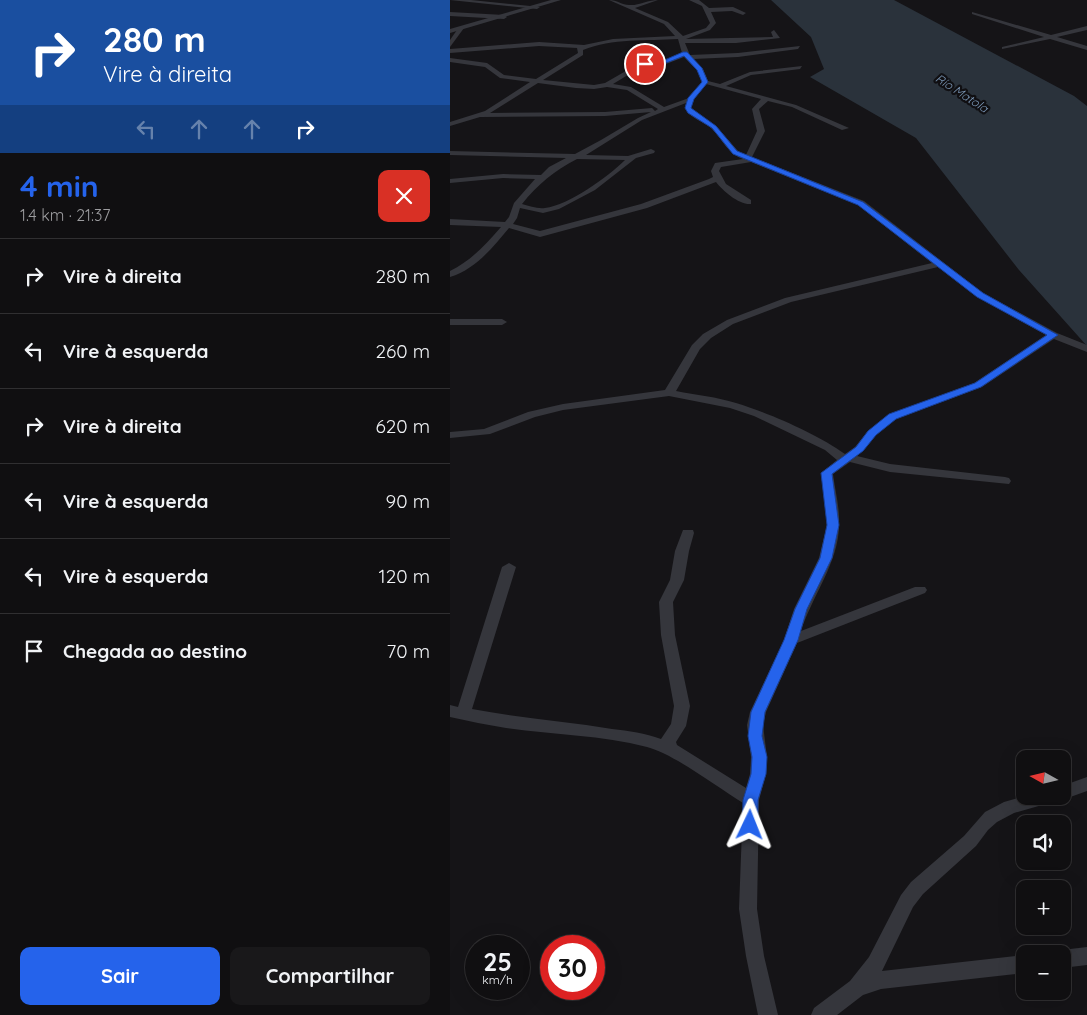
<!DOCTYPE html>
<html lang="pt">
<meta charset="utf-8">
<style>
:root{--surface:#100f11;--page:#19181a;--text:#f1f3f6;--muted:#9c9c9f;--line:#302f31;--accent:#2563eb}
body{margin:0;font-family:Quicksand,sans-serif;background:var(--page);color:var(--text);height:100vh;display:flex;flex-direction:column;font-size:19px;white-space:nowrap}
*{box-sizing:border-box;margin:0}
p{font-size:16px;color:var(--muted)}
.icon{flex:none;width:28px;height:28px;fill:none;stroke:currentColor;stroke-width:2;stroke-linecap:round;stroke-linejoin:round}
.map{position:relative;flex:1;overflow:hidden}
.side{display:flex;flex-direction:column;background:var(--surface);width:450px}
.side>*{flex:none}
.hud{background:#1a4fa0;color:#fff;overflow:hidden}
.needle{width:32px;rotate:278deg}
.buttons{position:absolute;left:566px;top:750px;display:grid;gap:10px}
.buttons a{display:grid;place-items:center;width:55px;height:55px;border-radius:10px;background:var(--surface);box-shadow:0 5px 20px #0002,0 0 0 1px var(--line);font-size:25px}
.speed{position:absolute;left:15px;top:935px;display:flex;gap:10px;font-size:25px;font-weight:700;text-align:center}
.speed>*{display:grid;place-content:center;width:65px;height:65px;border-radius:50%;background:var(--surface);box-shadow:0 5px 20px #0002,0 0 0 1px var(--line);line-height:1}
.speed small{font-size:12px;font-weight:400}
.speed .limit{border:8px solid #d22;background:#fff;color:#111}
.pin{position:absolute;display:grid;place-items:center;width:42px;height:42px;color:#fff;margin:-21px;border:2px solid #fff;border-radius:50%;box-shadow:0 1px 5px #0007}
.me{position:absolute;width:55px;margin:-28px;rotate:2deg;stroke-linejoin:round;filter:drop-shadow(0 0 4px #0008)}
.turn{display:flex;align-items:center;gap:18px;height:105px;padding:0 20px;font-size:22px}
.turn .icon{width:65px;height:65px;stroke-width:2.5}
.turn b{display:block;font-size:35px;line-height:42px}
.lanes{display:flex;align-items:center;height:48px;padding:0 20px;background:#0003;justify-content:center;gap:25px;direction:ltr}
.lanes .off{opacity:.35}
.round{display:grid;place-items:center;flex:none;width:52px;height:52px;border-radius:10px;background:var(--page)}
.head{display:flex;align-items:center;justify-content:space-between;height:85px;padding:0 20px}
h1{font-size:30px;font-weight:800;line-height:38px;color:var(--accent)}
.primary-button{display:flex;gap:10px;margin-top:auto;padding:10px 20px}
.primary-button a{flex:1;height:58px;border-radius:10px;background:var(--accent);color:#fff;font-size:20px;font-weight:800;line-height:58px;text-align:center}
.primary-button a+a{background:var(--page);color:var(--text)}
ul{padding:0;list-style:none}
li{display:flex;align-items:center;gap:15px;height:75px;padding:0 20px;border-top:1px solid var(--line)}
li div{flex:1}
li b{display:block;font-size:19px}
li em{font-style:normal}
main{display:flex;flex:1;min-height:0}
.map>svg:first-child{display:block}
.water{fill:#2a323b}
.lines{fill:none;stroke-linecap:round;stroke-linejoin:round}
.minor{fill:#35363c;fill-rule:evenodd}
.tertiary{fill:#35363c;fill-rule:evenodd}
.route{fill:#2563eb;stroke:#184099}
.labels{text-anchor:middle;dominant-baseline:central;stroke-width:4.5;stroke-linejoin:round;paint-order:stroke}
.far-water-label{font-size:12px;font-style:italic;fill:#7a96b5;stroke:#100f12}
</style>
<main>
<section class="side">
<div class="hud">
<div class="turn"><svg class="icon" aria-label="right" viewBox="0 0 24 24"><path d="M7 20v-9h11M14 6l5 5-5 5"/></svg><div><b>280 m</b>Vire à direita</div></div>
<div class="lanes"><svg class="icon off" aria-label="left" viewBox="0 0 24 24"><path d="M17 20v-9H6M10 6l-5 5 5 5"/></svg><svg class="icon off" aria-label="ahead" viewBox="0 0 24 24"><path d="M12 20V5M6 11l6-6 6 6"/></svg><svg class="icon off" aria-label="ahead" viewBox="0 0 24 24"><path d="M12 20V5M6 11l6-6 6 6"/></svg><svg class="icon" aria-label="right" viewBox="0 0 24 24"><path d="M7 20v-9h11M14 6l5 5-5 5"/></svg></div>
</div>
<div class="head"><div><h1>4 min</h1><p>1.4 km · 21:37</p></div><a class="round" style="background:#d93025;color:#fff"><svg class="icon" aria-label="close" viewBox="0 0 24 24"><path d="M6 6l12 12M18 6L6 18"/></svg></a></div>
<ul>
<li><svg class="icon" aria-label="right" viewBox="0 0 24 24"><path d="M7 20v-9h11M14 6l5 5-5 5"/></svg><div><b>Vire à direita</b></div><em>280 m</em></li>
<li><svg class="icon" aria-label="left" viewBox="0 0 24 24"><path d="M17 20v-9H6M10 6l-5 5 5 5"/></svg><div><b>Vire à esquerda</b></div><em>260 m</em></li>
<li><svg class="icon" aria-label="right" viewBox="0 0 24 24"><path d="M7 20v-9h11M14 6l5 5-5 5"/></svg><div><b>Vire à direita</b></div><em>620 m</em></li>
<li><svg class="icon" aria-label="left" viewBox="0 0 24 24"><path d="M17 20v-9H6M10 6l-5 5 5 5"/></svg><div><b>Vire à esquerda</b></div><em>90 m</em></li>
<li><svg class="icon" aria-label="left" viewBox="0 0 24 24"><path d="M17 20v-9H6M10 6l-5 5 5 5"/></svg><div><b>Vire à esquerda</b></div><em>120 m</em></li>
<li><svg class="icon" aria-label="arrive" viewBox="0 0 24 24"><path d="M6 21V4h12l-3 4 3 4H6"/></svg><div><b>Chegada ao destino</b></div><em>70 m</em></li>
</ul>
<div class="primary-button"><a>Sair</a><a>Compartilhar</a></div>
</section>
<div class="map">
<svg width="637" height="1015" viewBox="0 0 637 1015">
<rect width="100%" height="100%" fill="#151417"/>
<path class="water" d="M321,0H444L624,96L637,106V346L569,270L466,138L360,77L374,69L361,37Z"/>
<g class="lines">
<g class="minor">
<path d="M0,0H21L90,7L87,9Z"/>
<path d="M159,0C167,0 172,5 179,5C188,6 198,0 208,0L185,8L218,22L233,36L256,28L260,23L252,6L239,0H249L259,8L283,7L296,13L293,15L282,11L261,12L266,23L260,30L236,39L323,37L321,32L324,30L330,38L286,43H235L240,55L288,53L350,46L348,49L288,57L243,59L253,69L258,81L270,84L300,72L352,66L350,69L301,75L276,86L346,105L399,128L392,130L342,107L318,101L309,109L315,131L302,157L414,201L533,293L607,333L637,345V352L604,339L532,387L446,419L426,435L407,456L440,464L555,477L559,478L561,481L559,484L440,472L400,462L383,474C385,490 390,508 389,525C389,562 362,596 351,631L465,587H475L477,590L475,593L347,643L316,712L313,725L317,757L316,774L309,800L307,909L314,956L328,1015H308L296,956L289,909L293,803C267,787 224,754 197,747C151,735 103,735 56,728C37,725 19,721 0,717V705L8,707L52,567L59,563L66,567L22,709C69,718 116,721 162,729C179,731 195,733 211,739L221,724L224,706L211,635L209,602L220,580L225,551L233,530H243L244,533L239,551L234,580L223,602L225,635L240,706L236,726L226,742L227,745L296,788L300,774L301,757L297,725L300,712L334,640L344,609L369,558L377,525L371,473L387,460L375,450L304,416L280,408L219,396L113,410L85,417L40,434L0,438V432L34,429L78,412L113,404L215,390L242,345L253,334L277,320L335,298L482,263L408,205L301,162L271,167L269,171L276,184L301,200V204C289,205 273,191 266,182L197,208L90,237L59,228C42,248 26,269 0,277V271C22,260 35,245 51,227L0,225V219L55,222L59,217L64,203L85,179L53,178L0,183V179L53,174L91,175L99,167L116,158L0,155V151L125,154L151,140L188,118L201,112L155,116L30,117L0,126V122L35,111L80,82L50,78L35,67L0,62V58L37,63L54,75L86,79L128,53L127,48L89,46L0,53V49L89,42L134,45L163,39L225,36L214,24ZM228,39L232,53L210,62L188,64L155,83L144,85L93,80L133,55V50C162,38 197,41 228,39ZM234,57L247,70L252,82L239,98L214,107L181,87L163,84L191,67L211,66ZM88,83L126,88L144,89L157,87L177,90L208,109L205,111L202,108L155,112L40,113ZM256,84L311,99L302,109L307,131L296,155L288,151L266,126L243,111L241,108L244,99ZM236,103L235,108C240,119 254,121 262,129C274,141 276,152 293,159L265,163L261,171L263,177L259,179L191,204L90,231L63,224L67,218L70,208L93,213L109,209L145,190L186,158L204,153L205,151L201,149L178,156L136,155L192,120ZM127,159L175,160C158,177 119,205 95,208C87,209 80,206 72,204C88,184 104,171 127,159ZM488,267L527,297L596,335L524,383L438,415L418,431L405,447L395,454C367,434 319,413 286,403C267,397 246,395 226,391L250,349L261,338L283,324L341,302Z"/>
<path d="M0,12L54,15L57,17L54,19L0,16Z"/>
<path d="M522,12L601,35L637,26V30L607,37L637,46V50L600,39L552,49V47L594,37L522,14Z"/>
<path d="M9,27L14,28L0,47V40Z"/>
<path d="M0,319H52L57,322L52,325H0Z"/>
<path d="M637,777V791L612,800L607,798L606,801L564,813L547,822L538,830L526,846L473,894L463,907L432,971L575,955V973L431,989L413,995L387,1015H361L364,1008L400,981L419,957L451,895L461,882L514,836L535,812L554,802L575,796H612V786Z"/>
<path d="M637,947V965L612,968V954H605L612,950Z"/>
</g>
<path class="tertiary" d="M101,0H111L0,33V29Z"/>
</g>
<path class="route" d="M233,52H237L252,68L258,82L244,99L241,108L266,126L287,151L413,202L533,293L608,335L531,387L446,419L426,435L413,451L382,474L389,525L382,558L357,609L348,640L315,712L312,736L317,757L316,774L308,800V825L305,830L300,832L294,830L292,825L293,800L301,774L302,757L298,736L301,712L334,640L345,609L370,558L377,525L371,473L406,447L418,431L439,414L525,383L597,335L527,297L408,205L283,154L262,128L238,113L235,108L238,98L252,82L247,70L234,56L211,65L192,64L210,62Z"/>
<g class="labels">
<g class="far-water-label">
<text transform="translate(512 93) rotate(33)">Rio Matola</text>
</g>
</g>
</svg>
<div class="buttons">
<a><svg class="needle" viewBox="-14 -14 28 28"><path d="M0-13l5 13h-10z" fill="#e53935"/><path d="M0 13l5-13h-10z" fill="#9c9c9f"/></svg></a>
<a><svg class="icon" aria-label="sound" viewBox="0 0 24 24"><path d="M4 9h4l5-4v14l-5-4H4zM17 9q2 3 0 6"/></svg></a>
<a>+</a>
<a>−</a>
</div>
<div class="speed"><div>25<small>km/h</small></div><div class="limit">30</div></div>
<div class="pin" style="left:195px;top:64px;background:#d93025"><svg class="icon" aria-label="arrive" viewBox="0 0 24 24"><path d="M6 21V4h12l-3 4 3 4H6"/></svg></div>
<svg class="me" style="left:300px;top:825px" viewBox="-20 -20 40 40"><path d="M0-17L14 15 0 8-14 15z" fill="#2563eb" stroke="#fff" stroke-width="4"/></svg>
</div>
</main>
